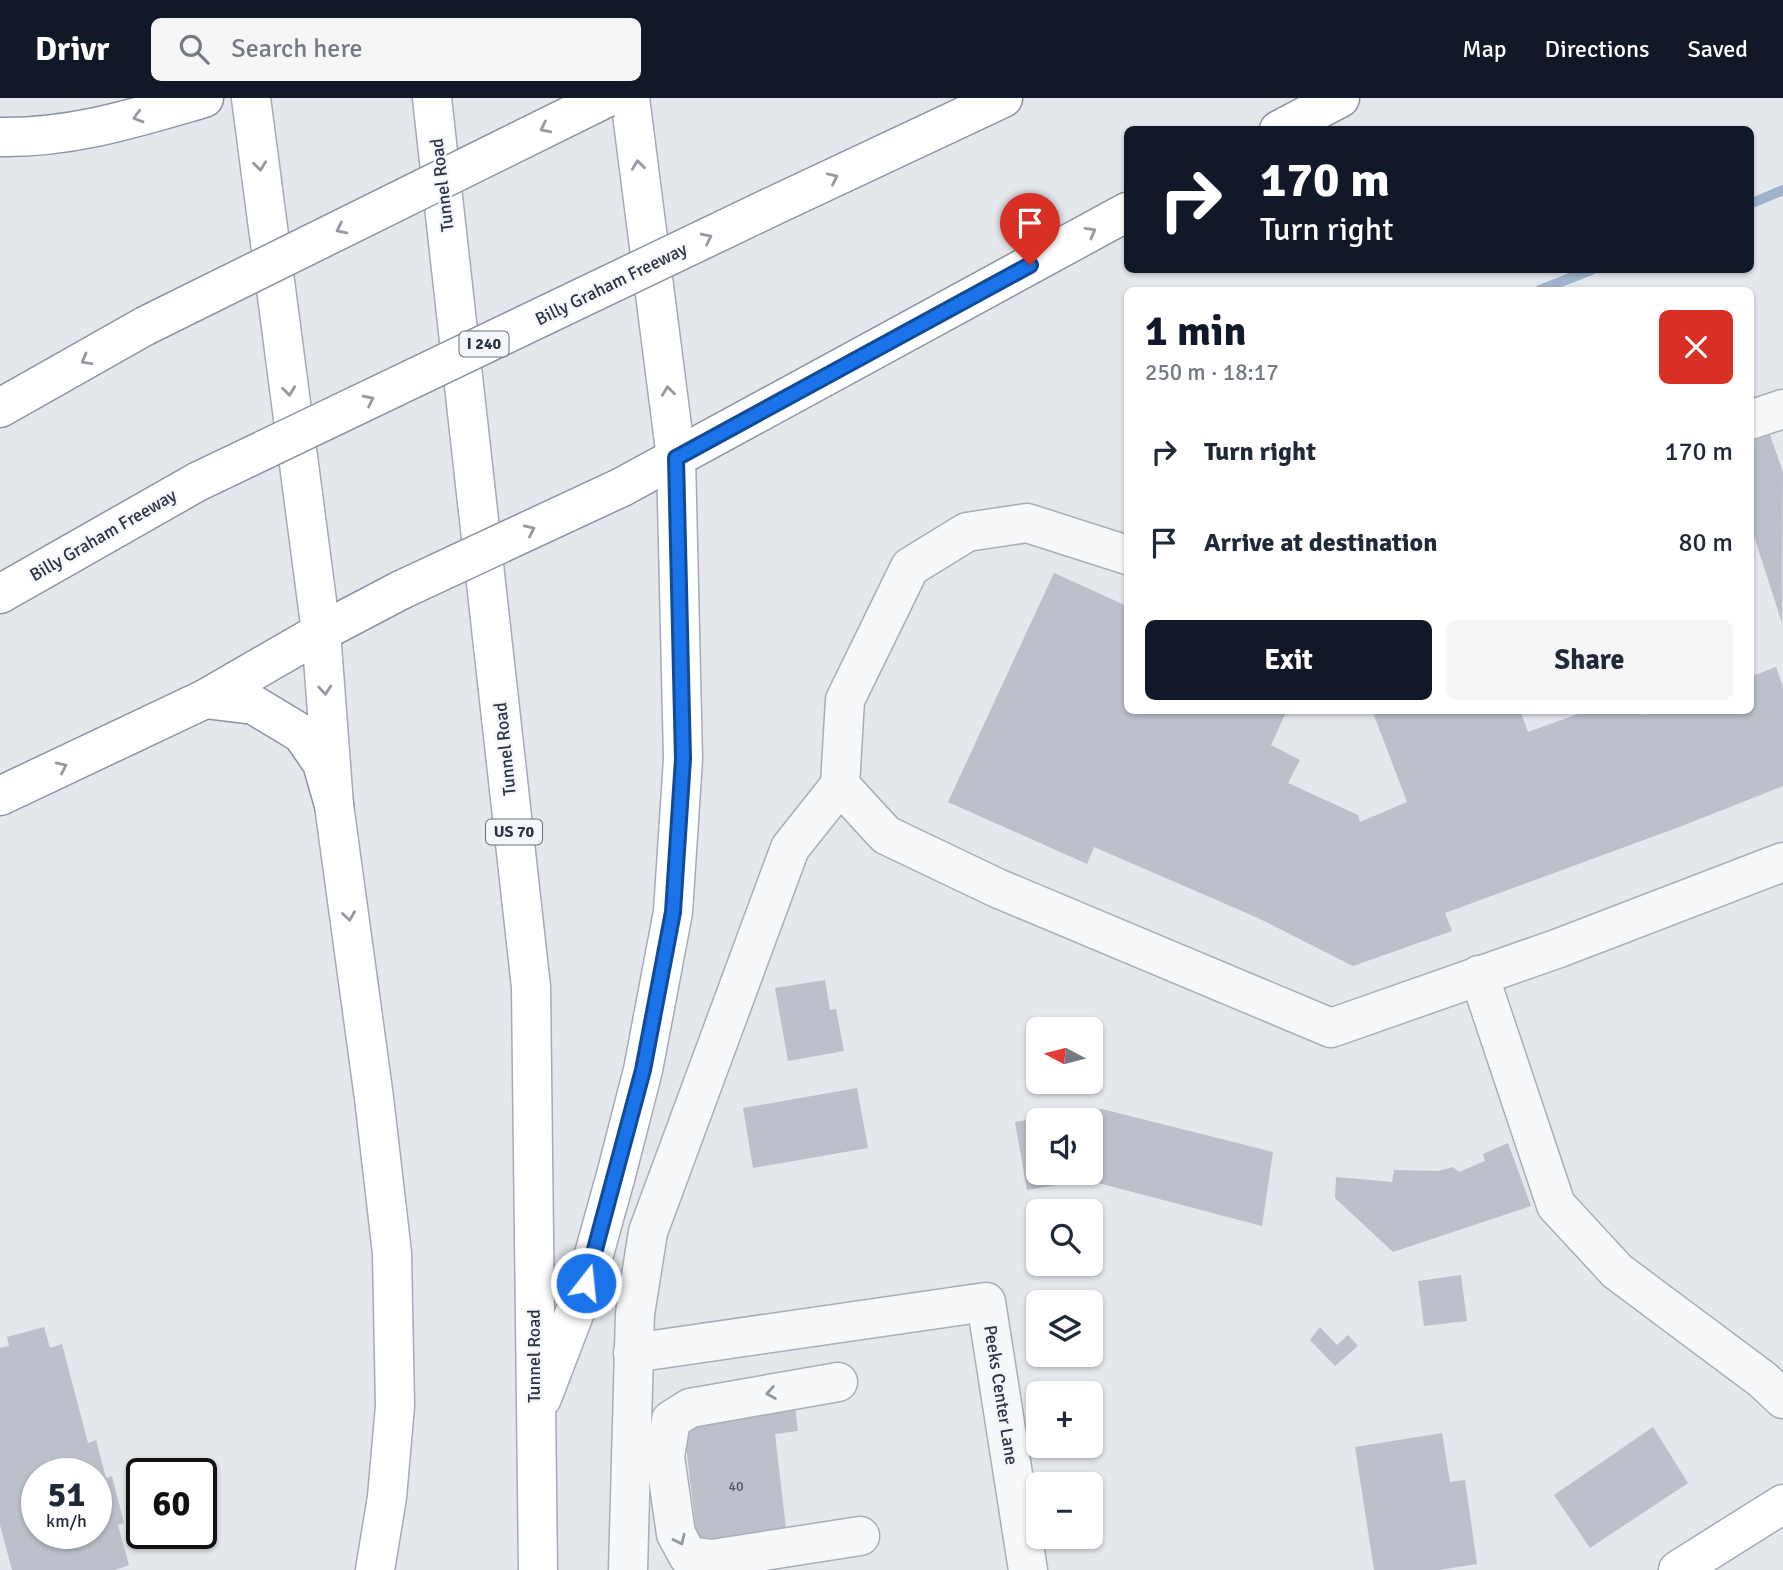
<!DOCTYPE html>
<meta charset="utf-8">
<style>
:root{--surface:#fff;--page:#f6f6f7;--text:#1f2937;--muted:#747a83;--accent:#111827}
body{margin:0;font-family:Signika,sans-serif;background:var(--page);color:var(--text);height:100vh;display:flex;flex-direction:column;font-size:26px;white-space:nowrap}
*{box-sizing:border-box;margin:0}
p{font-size:23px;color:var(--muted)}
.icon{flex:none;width:38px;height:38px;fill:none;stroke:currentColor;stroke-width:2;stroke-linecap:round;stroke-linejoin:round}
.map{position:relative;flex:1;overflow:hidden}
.details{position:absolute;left:1124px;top:189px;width:630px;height:427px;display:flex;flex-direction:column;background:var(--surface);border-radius:10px;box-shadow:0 2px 5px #0004}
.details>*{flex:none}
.banner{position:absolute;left:1124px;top:28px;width:630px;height:147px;border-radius:10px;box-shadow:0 2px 5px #0004;background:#111827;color:#fff;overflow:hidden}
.needle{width:46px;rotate:277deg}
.buttons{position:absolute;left:1026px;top:919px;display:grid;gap:14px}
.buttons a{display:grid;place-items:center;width:77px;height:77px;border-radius:10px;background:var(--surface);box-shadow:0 2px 5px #0004;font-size:35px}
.speed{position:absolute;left:21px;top:1360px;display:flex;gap:14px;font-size:35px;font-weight:700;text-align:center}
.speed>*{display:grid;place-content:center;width:91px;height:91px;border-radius:50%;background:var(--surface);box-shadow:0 2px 5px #0004;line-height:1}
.speed small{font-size:18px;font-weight:400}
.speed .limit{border:4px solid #111;border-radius:10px;background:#fff;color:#111}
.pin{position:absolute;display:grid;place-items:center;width:60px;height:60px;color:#fff;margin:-72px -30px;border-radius:50% 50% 50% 0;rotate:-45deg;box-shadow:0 0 7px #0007}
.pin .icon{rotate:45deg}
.me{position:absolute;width:77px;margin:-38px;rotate:16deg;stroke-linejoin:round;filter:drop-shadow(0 0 5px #0008)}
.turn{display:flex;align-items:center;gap:24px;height:147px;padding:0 21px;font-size:32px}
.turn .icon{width:91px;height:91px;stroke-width:2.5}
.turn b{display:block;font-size:49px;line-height:60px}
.round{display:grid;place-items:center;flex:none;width:74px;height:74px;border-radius:10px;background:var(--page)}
.summary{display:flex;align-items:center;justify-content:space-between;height:119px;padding:0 21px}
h1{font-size:42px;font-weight:800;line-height:52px;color:var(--accent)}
.action{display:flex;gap:14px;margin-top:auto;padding:14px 21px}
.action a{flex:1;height:80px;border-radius:10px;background:var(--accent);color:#fff;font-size:28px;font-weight:800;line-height:80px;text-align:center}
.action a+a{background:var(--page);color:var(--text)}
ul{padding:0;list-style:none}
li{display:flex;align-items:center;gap:21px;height:91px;padding:0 21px}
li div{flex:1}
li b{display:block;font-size:26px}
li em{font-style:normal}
header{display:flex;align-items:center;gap:42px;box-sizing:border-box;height:98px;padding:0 35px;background:var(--accent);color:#fff}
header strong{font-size:33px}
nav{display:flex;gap:38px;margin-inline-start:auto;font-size:24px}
.search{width:490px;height:63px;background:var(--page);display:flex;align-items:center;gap:18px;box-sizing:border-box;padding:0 24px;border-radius:10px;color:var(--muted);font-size:26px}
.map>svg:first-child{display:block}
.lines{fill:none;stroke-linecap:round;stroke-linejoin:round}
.stream{stroke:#9fb4cc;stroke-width:10}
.building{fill:#bbc0ca;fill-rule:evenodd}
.minor-casing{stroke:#a9aeb7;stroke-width:41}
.major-casing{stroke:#a3abb8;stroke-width:41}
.highway-casing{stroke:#8b94a3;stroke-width:41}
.minor{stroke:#f7f8fa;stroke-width:38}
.major{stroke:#fff;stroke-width:38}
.highway{stroke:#fff;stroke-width:38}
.highway-bridge-casing{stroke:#8b94a3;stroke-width:41;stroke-linecap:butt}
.highway-bridge{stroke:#fff;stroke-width:38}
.oneway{stroke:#959aa2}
.oneway2{stroke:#9196a0}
.route-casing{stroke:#114b97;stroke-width:18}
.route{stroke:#1a73e8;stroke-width:12}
.labels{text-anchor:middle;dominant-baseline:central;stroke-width:5;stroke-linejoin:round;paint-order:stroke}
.number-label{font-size:14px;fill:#4f5766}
.shield{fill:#f4f6f9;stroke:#676e7b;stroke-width:2}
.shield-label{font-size:16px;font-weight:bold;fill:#2b3445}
.street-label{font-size:18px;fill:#2b3445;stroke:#f4f6f9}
</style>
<header>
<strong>Drivr</strong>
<div class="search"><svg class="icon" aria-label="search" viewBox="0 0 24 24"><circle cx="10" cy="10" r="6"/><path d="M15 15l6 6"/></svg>Search here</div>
<nav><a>Map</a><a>Directions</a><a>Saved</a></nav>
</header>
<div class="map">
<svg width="1783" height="1472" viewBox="0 0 1783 1472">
<rect width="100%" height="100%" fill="#e4e7ec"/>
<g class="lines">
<g class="stream">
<path d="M1750,106L1783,92"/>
<path d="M1540,192L1591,172"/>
</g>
</g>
<g class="building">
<path d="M1770,337L1783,374L1782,525L1750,426V344Z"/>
<path d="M1054,475L1127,508V612H1287L1271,647L1300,662L1288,685L1358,717L1360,724L1407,704L1372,612H1520L1528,634L1589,612H1641L1642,617L1656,612H1750V579L1776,569L1783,589V688L1682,728L1445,815L1452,833L1353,868L1258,820L1094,749L1087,766L948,704Z"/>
<path d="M825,882L830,912L836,911L844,953L788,963L775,890Z"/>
<path d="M857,990L868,1050L753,1070L743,1010Z"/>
<path d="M1102,1011L1273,1054L1262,1128L1087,1082L1027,1092L1015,1024ZM1038,1022H1090V1074H1038Z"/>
<path d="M1508,1045L1531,1108L1393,1154L1335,1100L1336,1079L1392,1084L1394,1072L1438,1073L1453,1069L1459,1074L1485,1063L1483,1056Z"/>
<path d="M1461,1177L1467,1223L1424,1228L1418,1183Z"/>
<path d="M44,1229L50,1250L62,1246L88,1345L96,1342L106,1380L112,1378L124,1425L118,1427L129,1467L115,1472H12L0,1427V1250L9,1248L7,1239ZM37,1376H96V1435H37Z"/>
<path d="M1320,1229L1337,1247L1348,1237L1358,1248L1335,1268L1310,1242Z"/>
<path d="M795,1309L798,1333L775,1336L787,1439L698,1449L683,1322Z"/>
<path d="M1653,1329L1688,1385L1590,1450L1554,1397Z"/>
<path d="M1442,1335L1450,1384L1465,1382L1477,1466L1439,1472H1374L1355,1349Z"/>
</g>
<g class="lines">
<g class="minor-casing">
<g id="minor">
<path d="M1750,322L1783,311"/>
<path d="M840,687L845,602L910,469L967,434L1027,425L1127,457"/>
<path d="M1479,877L1556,1107L1617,1173L1763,1282L1783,1301"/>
<path d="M633,1255L986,1204L1028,1472"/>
<path d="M838,1284L690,1310L671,1322L665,1359L676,1436L688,1458L712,1461L860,1438"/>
<path d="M628,1472L635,1216L648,1134L790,750L840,687L886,737L997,790L1331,930L1559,850L1783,764"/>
</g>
</g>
<g class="major-casing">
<g id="major">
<path d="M251,0L321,534L334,707L374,1000L392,1155L395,1308L387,1399L375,1472"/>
<path d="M432,0L531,889L538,1472"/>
<path d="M542,1300L586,1185L616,1077L643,972L673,814L683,661L676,360L630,0"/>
<path d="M1678,1472L1783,1406"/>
</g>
</g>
<g class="highway-casing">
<g id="highway">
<path d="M1279,32L1340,0"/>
<path d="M0,39C73,40 135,20 204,0"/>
<path d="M771,109L1003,0"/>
<path d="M0,310L145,228"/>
<path d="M622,389L1127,114"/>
<path d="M0,496L197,384"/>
<path d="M205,601L254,607L302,636L322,665L334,707"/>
<path d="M0,698L205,601L321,534L401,492"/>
</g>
</g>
<use href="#minor" class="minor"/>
<use href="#major" class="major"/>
<use href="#highway" class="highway"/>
<g class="highway-bridge-casing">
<g id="highway-bridge">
<path d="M145,228L606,0"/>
<path d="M197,384L771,109"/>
<path d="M401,492L622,389"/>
</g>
</g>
<use href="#highway-bridge" class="highway-bridge"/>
</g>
<defs><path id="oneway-chevron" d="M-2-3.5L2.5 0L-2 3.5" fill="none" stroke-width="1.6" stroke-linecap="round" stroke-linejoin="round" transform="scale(1.75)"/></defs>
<g class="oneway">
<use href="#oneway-chevron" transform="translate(138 19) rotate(164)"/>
<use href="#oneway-chevron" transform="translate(545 30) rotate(154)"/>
<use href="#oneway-chevron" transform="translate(638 67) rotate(-97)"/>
<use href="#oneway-chevron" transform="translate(260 68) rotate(83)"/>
<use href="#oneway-chevron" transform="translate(833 80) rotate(-25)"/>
<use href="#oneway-chevron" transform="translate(341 131) rotate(154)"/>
<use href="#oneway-chevron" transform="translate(1091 134) rotate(-29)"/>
<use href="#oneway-chevron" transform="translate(707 140) rotate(-26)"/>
<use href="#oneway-chevron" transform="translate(86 262) rotate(151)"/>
<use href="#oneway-chevron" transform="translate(289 293) rotate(83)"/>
<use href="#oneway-chevron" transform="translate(668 293) rotate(-97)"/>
<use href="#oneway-chevron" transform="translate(369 302) rotate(-26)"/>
<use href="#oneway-chevron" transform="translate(530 432) rotate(-25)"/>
<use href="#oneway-chevron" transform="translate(325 592) rotate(86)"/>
<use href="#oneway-chevron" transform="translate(62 669) rotate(-25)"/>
<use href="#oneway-chevron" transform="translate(349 818) rotate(82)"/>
</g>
<g class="oneway2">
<use href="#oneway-chevron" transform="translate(771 1295) rotate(171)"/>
<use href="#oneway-chevron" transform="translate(680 1442) rotate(65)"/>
</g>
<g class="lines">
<g class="route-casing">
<path id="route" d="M586,1185L643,972L673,814L683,661L676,360L1030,167"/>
</g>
<use href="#route" class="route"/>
</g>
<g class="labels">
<g class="number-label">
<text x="736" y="1388">40</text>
</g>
<g class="shield">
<rect x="459.5" y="233.5" width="49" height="25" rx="5"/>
<rect x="486" y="721.5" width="56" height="25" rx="5"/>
</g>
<g class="shield-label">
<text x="484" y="246">I 240</text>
<text x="514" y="734">US 70</text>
</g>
<g class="street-label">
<text transform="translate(442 87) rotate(-97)">Tunnel Road</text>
<text transform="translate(611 186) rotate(-26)">Billy Graham Freeway</text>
<text transform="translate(103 437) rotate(-30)">Billy Graham Freeway</text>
<text transform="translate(505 651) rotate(-96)">Tunnel Road</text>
<text transform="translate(534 1258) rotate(-90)">Tunnel Road</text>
<text transform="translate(1001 1297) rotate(81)">Peeks Center Lane</text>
</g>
</g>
</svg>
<div class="buttons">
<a><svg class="needle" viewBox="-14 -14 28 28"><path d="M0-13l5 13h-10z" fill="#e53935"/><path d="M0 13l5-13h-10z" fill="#747a83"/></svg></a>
<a><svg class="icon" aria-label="sound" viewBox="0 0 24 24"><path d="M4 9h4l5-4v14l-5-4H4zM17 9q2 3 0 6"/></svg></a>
<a><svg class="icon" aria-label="search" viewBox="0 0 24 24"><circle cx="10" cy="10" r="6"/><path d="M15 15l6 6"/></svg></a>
<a><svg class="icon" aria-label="layers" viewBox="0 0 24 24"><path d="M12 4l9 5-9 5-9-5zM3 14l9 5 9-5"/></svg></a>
<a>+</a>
<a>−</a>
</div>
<div class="speed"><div>51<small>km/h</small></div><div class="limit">60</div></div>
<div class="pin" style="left:1030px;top:167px;background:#d93025"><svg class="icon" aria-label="arrive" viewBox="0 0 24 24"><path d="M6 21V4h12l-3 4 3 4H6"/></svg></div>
<svg class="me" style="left:586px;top:1185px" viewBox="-20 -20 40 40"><circle r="17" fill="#1a73e8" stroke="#fff" stroke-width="3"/><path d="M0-11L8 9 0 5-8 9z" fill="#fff"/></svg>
<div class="banner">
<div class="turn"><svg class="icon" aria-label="right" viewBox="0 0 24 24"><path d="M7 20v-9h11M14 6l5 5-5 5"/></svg><div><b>170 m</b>Turn right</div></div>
</div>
<section class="details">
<div class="summary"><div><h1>1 min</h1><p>250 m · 18:17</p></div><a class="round" style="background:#d93025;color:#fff"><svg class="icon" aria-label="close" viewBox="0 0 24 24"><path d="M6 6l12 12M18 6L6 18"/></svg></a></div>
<ul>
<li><svg class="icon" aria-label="right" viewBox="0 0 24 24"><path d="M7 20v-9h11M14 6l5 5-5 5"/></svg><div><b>Turn right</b></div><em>170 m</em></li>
<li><svg class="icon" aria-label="arrive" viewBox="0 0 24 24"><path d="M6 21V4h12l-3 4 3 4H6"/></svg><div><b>Arrive at destination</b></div><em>80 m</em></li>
</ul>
<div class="action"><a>Exit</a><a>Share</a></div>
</section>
</div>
